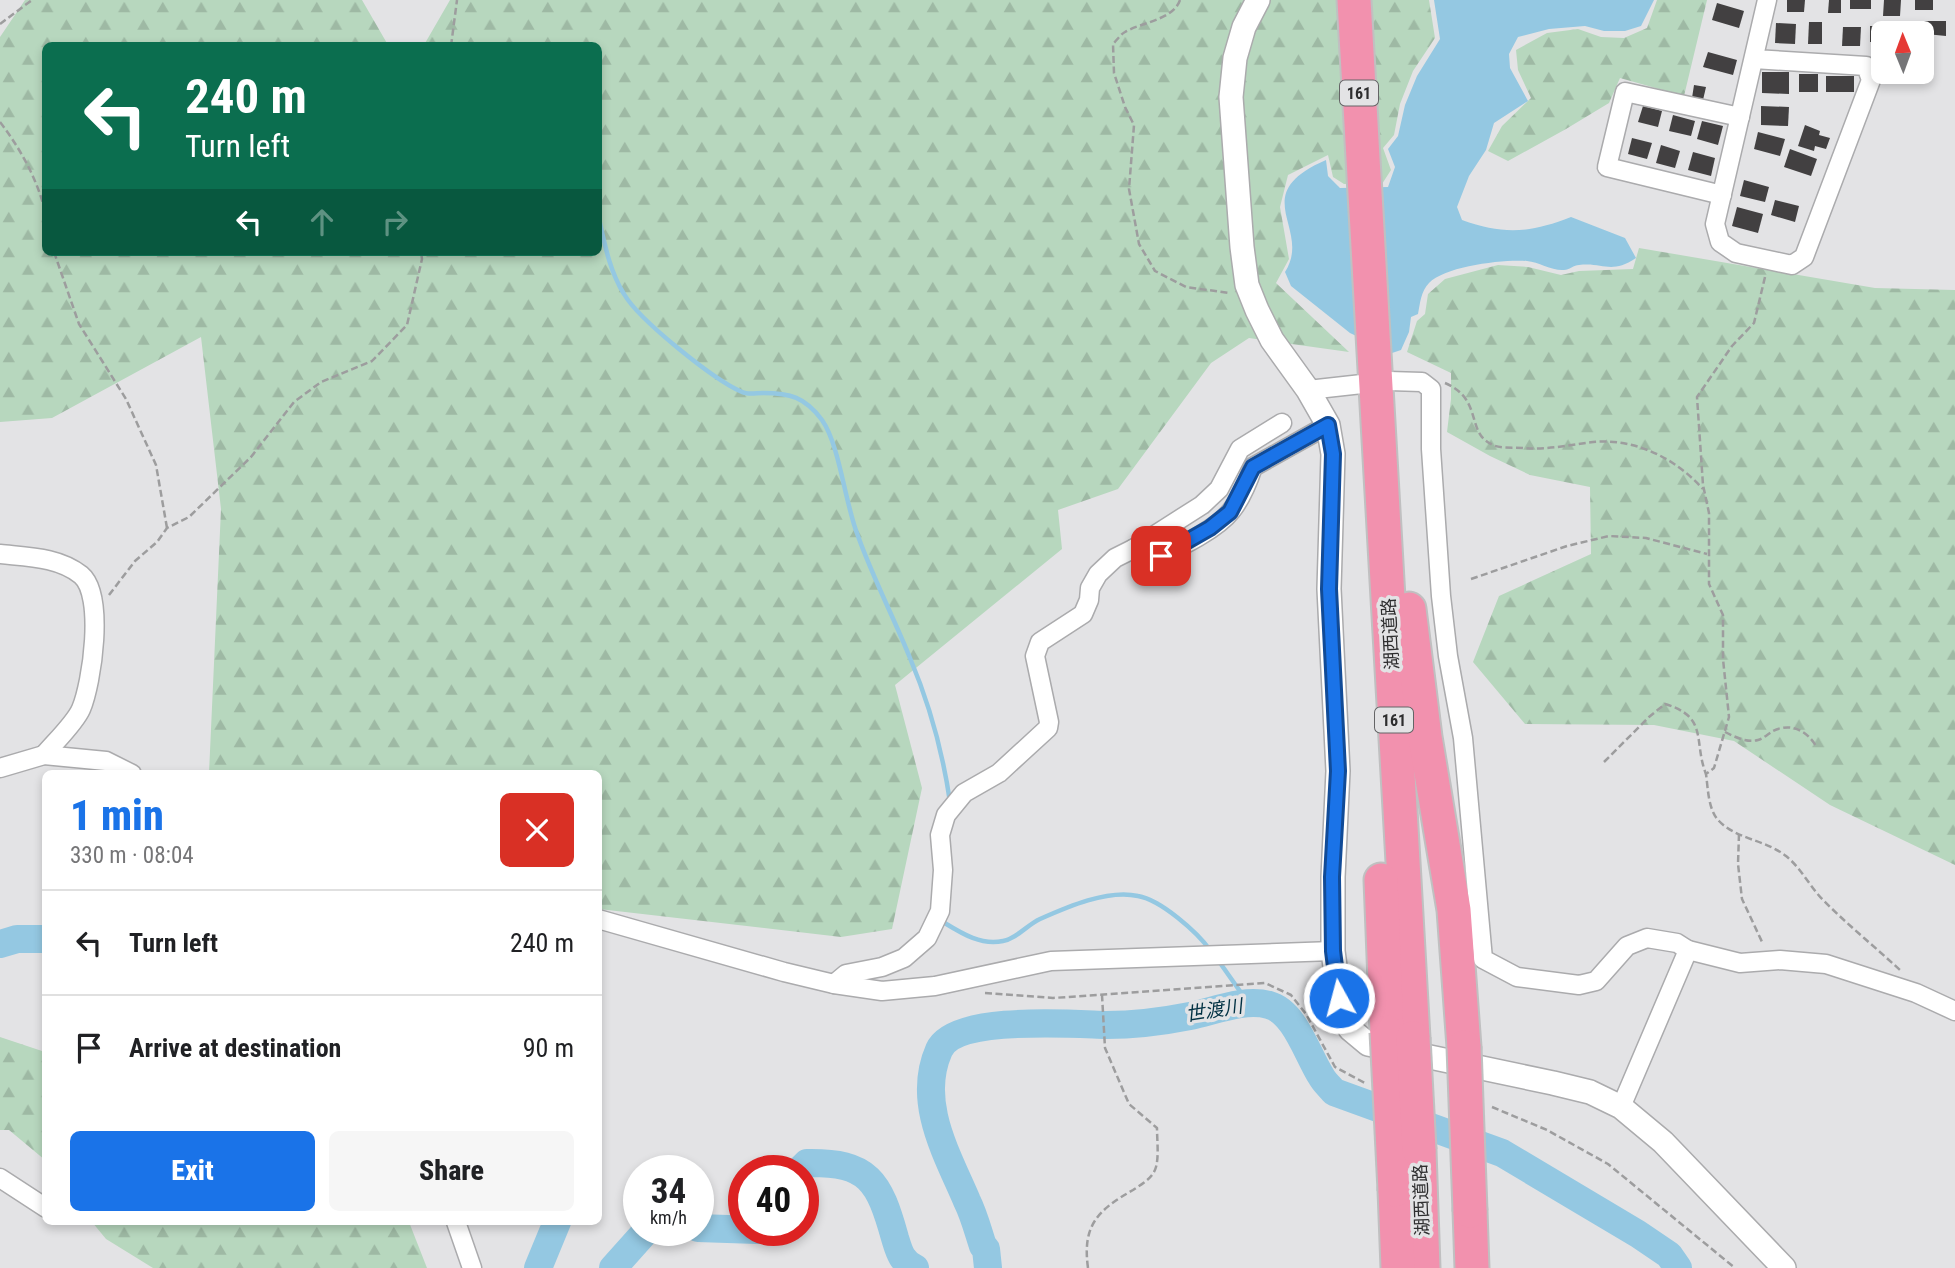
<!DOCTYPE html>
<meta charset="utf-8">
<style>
:root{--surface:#fff;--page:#f6f6f6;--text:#202124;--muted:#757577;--line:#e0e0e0;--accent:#1a73e8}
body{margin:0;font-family:"Roboto Condensed","Noto Sans JP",sans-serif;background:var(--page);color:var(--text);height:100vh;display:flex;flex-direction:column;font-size:26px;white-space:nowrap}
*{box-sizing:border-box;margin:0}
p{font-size:23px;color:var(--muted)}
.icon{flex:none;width:38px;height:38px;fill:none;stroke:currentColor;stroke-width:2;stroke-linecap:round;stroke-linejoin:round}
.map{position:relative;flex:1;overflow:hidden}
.panel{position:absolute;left:42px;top:770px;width:560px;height:455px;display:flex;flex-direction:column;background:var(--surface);border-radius:10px;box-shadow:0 4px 10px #0003}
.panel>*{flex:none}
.guide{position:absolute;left:42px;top:42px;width:560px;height:214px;border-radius:10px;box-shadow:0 4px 10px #0003;background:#0b6e4f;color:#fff;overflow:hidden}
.needle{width:46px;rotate:359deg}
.buttons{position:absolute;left:1871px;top:21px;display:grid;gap:14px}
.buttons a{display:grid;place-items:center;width:63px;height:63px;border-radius:10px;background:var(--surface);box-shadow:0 4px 10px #0003;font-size:35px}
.speed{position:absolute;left:623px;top:1155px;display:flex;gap:14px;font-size:35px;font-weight:700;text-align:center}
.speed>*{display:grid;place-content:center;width:91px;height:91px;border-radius:50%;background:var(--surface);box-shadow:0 4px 10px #0003;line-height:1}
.speed small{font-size:18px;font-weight:400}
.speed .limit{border:10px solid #d22;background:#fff;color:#111}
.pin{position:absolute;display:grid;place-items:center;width:60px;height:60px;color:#fff;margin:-30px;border-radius:14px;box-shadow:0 4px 10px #0006}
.me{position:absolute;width:77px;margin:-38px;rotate:353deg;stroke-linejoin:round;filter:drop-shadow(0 0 5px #0008)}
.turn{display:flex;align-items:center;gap:24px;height:147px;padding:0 28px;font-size:32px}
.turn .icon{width:91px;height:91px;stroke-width:2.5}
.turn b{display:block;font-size:49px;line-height:60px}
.lanes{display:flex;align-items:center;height:66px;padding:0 28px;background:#0003;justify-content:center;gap:35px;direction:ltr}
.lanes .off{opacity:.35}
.round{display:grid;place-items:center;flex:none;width:74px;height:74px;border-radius:10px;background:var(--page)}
.overview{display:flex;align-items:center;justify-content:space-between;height:119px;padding:0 28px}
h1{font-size:42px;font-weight:800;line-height:52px;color:var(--accent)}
.primary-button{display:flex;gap:14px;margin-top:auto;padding:14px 28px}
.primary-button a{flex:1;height:80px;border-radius:10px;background:var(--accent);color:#fff;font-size:28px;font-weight:800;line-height:80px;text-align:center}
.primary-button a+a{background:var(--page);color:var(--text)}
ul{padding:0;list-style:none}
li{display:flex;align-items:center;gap:21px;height:105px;padding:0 28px;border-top:2px solid var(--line)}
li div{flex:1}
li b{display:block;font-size:26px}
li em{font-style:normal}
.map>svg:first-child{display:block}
.forest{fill:url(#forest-firs)}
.water{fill:#94c8e2}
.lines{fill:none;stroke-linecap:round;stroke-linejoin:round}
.stream{stroke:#94c8e2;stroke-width:4.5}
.river{stroke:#94c8e2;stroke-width:28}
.building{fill:#424041}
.minor-casing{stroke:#ababad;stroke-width:21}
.tertiary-casing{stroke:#ababad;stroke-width:26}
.motorway-casing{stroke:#c0c0c1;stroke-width:37}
.path{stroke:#9d9d9e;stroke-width:2.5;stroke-dasharray:7 3.5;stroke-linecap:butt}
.minor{stroke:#fff;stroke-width:18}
.tertiary{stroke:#fff;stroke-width:23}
.motorway{stroke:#f291ae;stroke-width:33}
.motorway-bridge-casing{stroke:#c0c0c1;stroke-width:37;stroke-linecap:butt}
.motorway-bridge{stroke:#f291ae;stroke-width:33}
.route-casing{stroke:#114b97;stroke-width:18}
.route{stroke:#1a73e8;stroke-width:12}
.labels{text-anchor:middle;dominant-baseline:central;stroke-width:7;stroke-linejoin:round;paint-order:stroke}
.shield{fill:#e3e3e5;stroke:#646466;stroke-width:2}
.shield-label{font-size:16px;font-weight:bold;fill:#2e2e2f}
.street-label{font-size:18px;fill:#2e2e2f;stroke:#e3e3e5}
.water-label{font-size:19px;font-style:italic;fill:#023143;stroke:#e3e3e5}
</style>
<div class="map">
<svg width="1955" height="1268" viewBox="0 0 1955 1268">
<defs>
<pattern id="forest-firs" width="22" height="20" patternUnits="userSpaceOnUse" patternTransform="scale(1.75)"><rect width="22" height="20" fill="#b7d7be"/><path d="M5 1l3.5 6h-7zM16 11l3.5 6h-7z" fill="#9eb9a4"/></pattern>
</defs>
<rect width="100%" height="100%" fill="#e3e3e5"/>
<g class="forest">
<path d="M25,0H362L388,45L46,46V252H598V46L424,45L450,0H1429L1435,38L1413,71L1400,104L1394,135L1383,148L1391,170L1382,184H1344L1333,177L1328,155L1288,175L1280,207L1289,259L1276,283L1349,352L1249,338L1211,363L1118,489L1058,510L1062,549L895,685L922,788L892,929L841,937L599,909L598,774L209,773L221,509L201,337L52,418L0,422V37Z"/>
<path d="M1657,0H1707L1684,96L1620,78L1609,103L1566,129L1508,161L1488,151L1502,126L1531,98L1518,70L1516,50L1547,33L1578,29L1601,37L1624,38L1647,28Z"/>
<path d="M1639,248L1875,288L1955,290V865L1830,805L1734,741L1654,725L1525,724L1473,662L1499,596L1591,554L1590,487L1530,475L1490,456L1447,432L1451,399V373L1407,352L1417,321L1425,314L1428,294L1445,279L1498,265L1528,267L1561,275L1579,271L1633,269Z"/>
<path d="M0,1037L45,1052V1160L9,1130H0Z"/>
<path d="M92,1222H409L427,1268H153L106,1239Z"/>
</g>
<path class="water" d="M1434,0H1654L1641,26L1625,31H1604L1585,26L1549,29L1518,37L1509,54L1510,68L1528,101L1494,123L1486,150L1469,176L1457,207L1462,220C1504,235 1530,233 1571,217L1625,238L1636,258C1610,275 1604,262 1579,265C1574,265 1569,270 1564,270C1552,271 1539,262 1527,261C1504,259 1445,266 1429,283C1421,291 1420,303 1418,314L1411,317L1409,332L1401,350L1392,353L1350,333L1291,286L1285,272C1313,228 1245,195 1326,160L1328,176L1340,188L1388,187L1395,167L1388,149L1398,136L1405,105L1417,76L1440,39Z"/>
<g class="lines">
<g class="stream">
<path d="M598,214C604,241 609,270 624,294C639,320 714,380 742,392C748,395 756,393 763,393C790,393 805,397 822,420C840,446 845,504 858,536C873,578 894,618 910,658C929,703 943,754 950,802"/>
<path d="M944,918L943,922C961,933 981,946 1003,941C1016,939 1027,925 1040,919C1067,907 1108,889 1138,896C1161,900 1197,932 1210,950"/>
<path d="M1218,960L1249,1004"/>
</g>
<g class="river">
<path d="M0,944L17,939H46"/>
<path d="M799,1171L807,1163C869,1162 879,1181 895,1238C899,1251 901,1261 915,1268"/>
<path d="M698,1228L757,1230"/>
<path d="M538,1268L557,1222"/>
<path d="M613,1268L647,1230"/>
<path d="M988,1268L986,1249L983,1246C978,1231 974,1215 967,1201C947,1154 916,1102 939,1050C954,1015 1072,1024 1106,1025C1132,1025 1165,1021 1190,1016C1214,1011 1245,998 1269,1005C1295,1012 1307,1054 1321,1076C1324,1082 1330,1087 1334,1092L1502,1153L1638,1234L1669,1255L1678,1268"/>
</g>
</g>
<g class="building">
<path d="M1787,0H1805L1804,12H1787Z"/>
<path d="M1829,0H1841V13H1828Z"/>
<rect x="1850" y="0" width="21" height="9"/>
<path d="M1884,0H1901L1900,16H1883Z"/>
<rect x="1915" y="0" width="18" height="10"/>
<path d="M1717,3L1744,11L1739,28L1712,20Z"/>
<path d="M1916,21H1946V36L1916,33Z"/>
<path d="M1809,22H1822V44H1808Z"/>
<path d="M1776,23L1796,24L1795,44L1775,43Z"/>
<path d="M1870,26H1905V33H1883V42H1870Z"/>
<path d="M1843,27H1861L1860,46H1842Z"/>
<path d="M1708,52L1737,60L1733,75L1703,67Z"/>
<path d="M1762,72H1789V94L1762,93Z"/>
<rect x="1799" y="74" width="19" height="18"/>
<rect x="1826" y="76" width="28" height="16"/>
<path d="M1694,85L1706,87L1703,100L1692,98Z"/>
<path d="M1643,106L1662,111L1658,127L1638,122Z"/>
<path d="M1761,106L1789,107L1788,126L1761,125Z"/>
<path d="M1673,115L1695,121L1691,136L1669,131Z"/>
<path d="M1702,121L1723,126L1718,145L1697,139Z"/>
<path d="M1805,125L1820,131L1819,135L1830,138L1826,149L1815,146L1814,151L1798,146Z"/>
<path d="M1758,132L1785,139L1780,156L1754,149Z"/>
<path d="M1632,138L1652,143L1647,159L1628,154Z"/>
<path d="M1661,145L1680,151L1675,168L1656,163Z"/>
<path d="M1790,149L1817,159L1811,176L1784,167Z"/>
<path d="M1693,152L1715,158L1711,176L1688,170Z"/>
<path d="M1744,180L1769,187L1765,202L1740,196Z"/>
<path d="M1775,200L1799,206L1795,222L1771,215Z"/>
<path d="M1737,207L1763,214L1758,233L1732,226Z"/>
</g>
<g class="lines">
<g class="minor-casing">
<g id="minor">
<path d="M1754,59L1866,66L1871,80L1804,257L1792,265L1736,253L1720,242L1715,224L1767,0"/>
<path d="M1722,195L1607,167L1625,92L1740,117"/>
<path d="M1389,381L1422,382L1431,389V449L1441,596L1448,656L1463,738L1483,959L1517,977L1579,985L1596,981L1627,946L1647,938L1677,943L1688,950"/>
<path d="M1308,390L1362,384"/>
<path d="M1133,549L1202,505L1219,489L1240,449L1282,423"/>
<path d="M0,554C28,557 59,557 81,575C105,595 92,683 81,709C75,723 54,743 44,755"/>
<path d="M0,768L44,755L106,761L132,774"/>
<path d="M598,919L784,972L834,984L882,991L935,986L1051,961L1333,951"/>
<path d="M834,984L846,974L882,967L904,958L927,938L940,911L943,870L940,835L946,815L964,793L999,773L1048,728L1049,722L1035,656L1040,642L1083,614L1089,600L1090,588L1098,574L1115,558L1133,549L1161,556C1182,546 1217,529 1231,511C1241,499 1248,482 1253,467L1328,425"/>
<path d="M1621,1107L1688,950L1740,963L1780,960L1826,964L1916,993L1955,1011"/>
<path d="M0,1178L46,1208"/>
<path d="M456,1222L472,1268"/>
</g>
</g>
<g class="tertiary-casing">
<path id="tertiary" d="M1258,0L1244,27L1235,58L1231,97L1242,247L1247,285L1257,310L1272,340L1308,390L1328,425L1333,454L1329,589L1338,771L1333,877V951L1339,998L1350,1029L1368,1044L1553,1083L1590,1092L1621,1107L1663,1142L1784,1268"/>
</g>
<g class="motorway-casing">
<g id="motorway">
<path d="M1354,0L1413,1038"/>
<path d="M1409,609L1425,737L1454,910L1464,1047"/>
<path d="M1381,880L1387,1032"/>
<path d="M1419,1150L1423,1268"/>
<path d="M1395,1190L1398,1268"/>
<path d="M1470,1211L1472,1268"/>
</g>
</g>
<g class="path">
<path d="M1180,0C1173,20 1142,22 1125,32C1121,34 1117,40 1113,44L1114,73L1125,107L1134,125L1129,189L1139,244L1155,271L1186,287L1229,293"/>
<path d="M0,24L32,0"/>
<path d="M451,46L457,0"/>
<path d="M0,122C22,151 37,179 46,214"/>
<path d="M54,252L79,324L126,399L156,465L167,528"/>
<path d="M1765,277L1754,323L1732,346L1697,397L1703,485L1709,513V584L1723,615V659L1729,717L1714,768L1706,774C1708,788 1708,810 1719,821C1736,839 1766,840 1786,856C1801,868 1810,887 1824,901C1848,925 1875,947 1900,970"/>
<path d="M1445,383C1483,399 1466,432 1491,444C1499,449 1513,447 1523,448C1546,450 1570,445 1593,442C1635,438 1675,458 1703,489"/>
<path d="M1471,579L1567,546L1609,536L1646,538L1707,554"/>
<path d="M109,595L135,561L157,542L167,528L189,517L251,457L294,402L321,382L372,361L407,325L422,259L421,252"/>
<path d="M1725,732C1735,737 1747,743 1758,740C1763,739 1769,733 1773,731C1791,722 1807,731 1816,746"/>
<path d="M1604,762L1649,717L1665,704C1709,717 1693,741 1706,774"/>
<path d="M1739,834L1738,864L1742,899L1763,944"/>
<path d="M985,993L1053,998L1265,983L1291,995L1306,1014L1335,1067L1365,1083"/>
<path d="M1492,1107L1547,1130L1608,1164L1735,1268"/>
<path d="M1088,1268C1082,1225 1098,1210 1133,1190C1142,1184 1153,1178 1156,1167C1159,1156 1157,1140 1157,1128L1129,1104L1105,1048L1102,995"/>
</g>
<use href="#minor" class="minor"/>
<use href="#tertiary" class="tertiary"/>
<use href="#motorway" class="motorway"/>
<g class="motorway-bridge-casing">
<g id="motorway-bridge">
<path d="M1387,1032L1395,1190"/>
<path d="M1413,1038L1419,1150"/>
<path d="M1464,1047L1470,1211"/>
</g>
</g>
<use href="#motorway-bridge" class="motorway-bridge"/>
</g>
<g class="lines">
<g class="route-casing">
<path id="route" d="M1161,556L1210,528L1230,512L1253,467L1328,425L1333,454L1329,589L1338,771L1332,877L1333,951L1339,998"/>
</g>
<use href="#route" class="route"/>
</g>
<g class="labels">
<g class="shield">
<rect x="1340" y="80.5" width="38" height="25" rx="5"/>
<rect x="1375" y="707.5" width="38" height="25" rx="5"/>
</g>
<g class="shield-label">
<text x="1359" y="93">161</text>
<text x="1394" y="720">161</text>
</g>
<g class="street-label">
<text transform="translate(1390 634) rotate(-93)">湖西道路</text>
<text transform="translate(1421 1200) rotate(-92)">湖西道路</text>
</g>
<g class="water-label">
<text transform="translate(1214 1010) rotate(-9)">世渡川</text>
</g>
</g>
</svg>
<div class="buttons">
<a><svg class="needle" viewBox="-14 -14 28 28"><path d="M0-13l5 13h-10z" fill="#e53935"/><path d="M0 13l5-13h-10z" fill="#757577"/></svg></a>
</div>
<div class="speed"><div>34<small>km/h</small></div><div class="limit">40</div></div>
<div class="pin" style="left:1161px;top:556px;background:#d93025"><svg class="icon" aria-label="arrive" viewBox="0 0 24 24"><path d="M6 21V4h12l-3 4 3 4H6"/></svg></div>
<svg class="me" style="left:1339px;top:998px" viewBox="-20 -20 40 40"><circle r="17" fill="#1a73e8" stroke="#fff" stroke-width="3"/><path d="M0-11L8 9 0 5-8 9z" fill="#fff"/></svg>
<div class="guide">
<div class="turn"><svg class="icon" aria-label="left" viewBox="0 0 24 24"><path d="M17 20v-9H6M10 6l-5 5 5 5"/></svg><div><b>240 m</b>Turn left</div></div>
<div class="lanes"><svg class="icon" aria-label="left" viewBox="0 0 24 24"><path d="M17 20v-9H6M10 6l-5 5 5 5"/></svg><svg class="icon off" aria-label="ahead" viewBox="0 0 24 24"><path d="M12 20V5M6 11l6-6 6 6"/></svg><svg class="icon off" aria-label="right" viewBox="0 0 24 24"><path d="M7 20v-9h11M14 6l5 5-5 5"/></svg></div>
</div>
<section class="panel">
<div class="overview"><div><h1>1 min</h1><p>330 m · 08:04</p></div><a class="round" style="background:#d93025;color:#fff"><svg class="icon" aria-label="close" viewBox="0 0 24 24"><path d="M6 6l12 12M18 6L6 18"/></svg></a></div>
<ul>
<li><svg class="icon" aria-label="left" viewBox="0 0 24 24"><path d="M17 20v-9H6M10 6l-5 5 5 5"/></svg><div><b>Turn left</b></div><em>240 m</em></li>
<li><svg class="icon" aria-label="arrive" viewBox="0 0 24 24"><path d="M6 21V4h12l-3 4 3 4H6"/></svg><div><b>Arrive at destination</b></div><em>90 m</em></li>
</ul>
<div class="primary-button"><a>Exit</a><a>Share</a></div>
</section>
</div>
